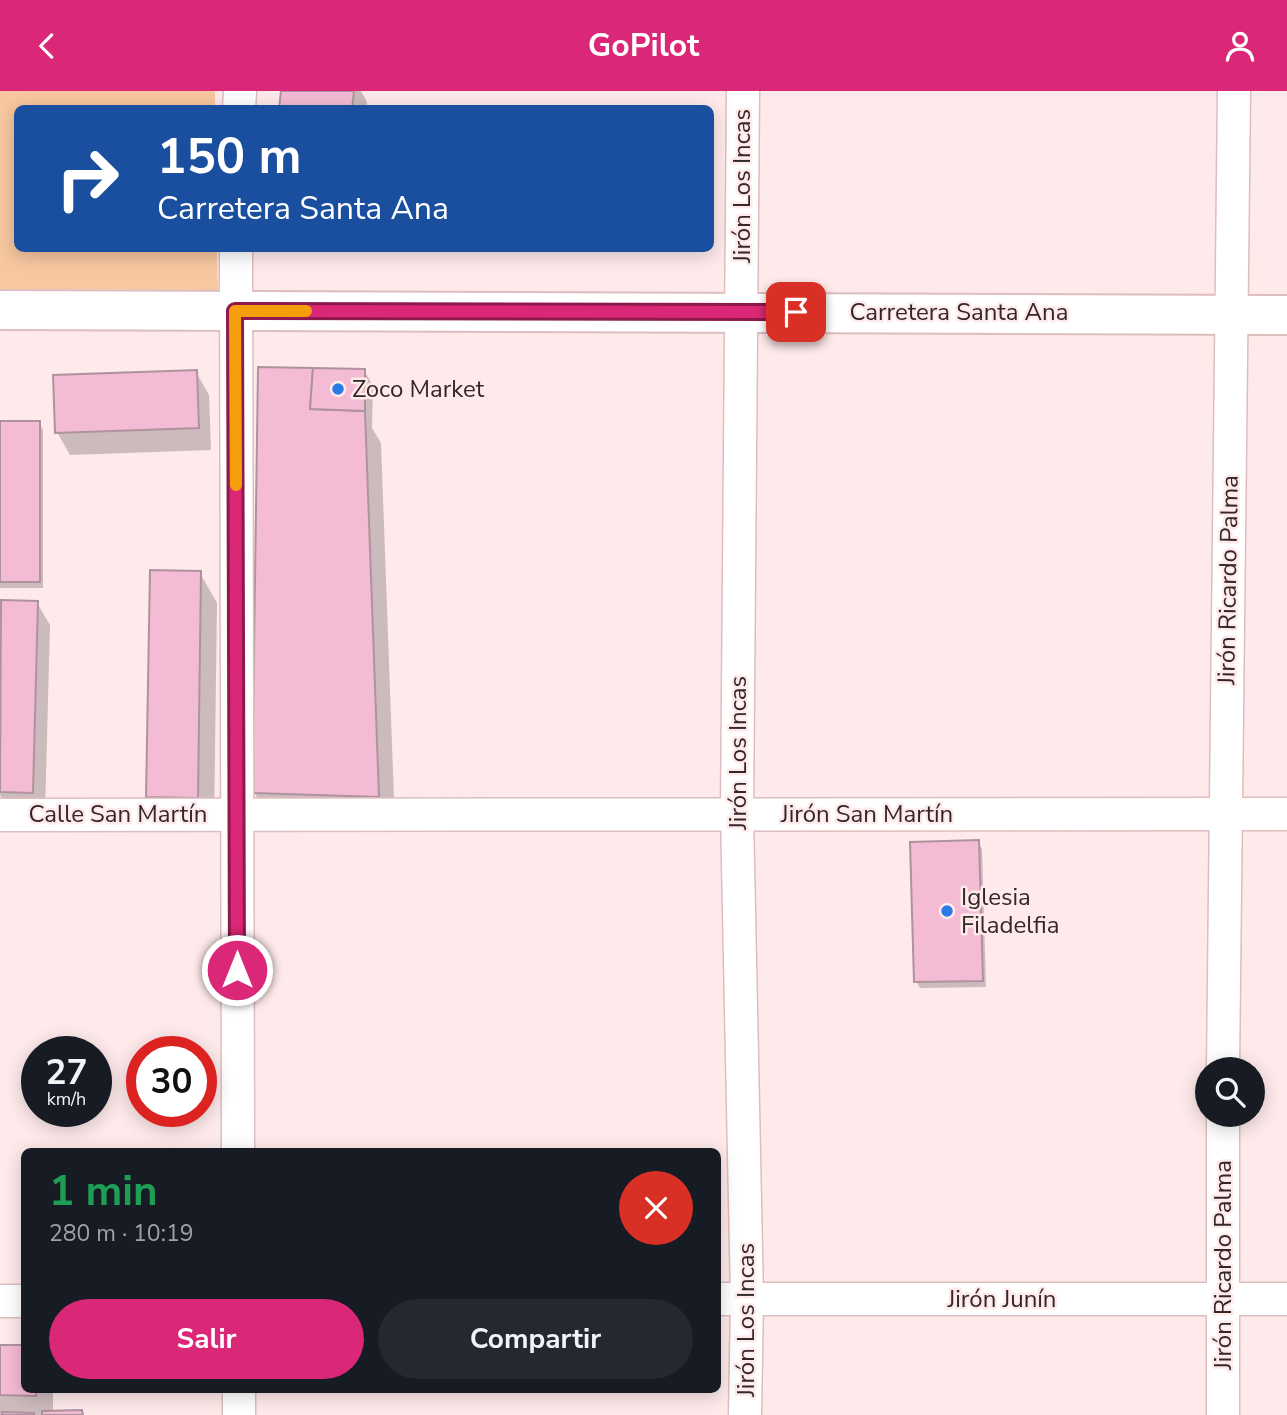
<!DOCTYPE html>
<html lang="es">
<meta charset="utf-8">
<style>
:root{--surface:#171b24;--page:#242831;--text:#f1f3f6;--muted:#9ea1a6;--accent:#db2777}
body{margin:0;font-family:"Nunito Sans",sans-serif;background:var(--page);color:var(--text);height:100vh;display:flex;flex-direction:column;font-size:26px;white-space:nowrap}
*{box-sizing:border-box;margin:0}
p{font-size:23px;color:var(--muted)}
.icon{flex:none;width:38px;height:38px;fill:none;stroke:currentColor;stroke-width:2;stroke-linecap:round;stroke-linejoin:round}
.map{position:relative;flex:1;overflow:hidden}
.sheet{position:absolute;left:21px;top:1057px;width:700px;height:245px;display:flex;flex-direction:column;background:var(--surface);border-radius:10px;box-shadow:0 4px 18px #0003}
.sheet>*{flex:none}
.top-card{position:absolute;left:14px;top:14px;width:700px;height:147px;border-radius:10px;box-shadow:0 4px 18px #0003;background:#1a4fa0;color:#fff;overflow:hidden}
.fabs{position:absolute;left:1195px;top:966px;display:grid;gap:14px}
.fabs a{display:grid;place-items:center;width:70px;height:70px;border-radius:50%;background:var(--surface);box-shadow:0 4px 18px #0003;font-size:35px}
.speed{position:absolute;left:21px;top:945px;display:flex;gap:14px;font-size:35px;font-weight:700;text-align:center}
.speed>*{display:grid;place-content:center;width:91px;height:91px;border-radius:50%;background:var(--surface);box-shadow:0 4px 18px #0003;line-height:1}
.speed small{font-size:18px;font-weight:400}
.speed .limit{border:10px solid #d22;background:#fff;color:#111}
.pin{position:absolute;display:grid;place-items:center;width:60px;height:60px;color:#fff;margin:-30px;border-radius:14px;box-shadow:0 4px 10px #0006}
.me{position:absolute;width:77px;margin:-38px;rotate:0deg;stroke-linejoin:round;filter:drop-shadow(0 0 5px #0008)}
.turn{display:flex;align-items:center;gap:24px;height:147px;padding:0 28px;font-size:32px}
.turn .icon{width:91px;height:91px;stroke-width:2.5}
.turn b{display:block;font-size:49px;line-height:60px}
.round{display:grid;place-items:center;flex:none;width:74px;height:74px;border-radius:37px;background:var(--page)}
.summary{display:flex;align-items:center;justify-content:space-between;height:119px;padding:0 28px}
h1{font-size:42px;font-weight:700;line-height:52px;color:#1e9e55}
.primary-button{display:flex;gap:14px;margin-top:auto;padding:14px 28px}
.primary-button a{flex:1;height:80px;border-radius:42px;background:var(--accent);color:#fff;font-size:28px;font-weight:700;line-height:80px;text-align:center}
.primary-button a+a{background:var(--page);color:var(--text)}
header{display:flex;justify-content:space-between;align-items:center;height:91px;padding:0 28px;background:var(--accent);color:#fff;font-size:32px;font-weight:700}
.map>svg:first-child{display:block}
.green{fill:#f7c7a0}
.shadow{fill:#0003}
.building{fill:#f4bbd4;stroke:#af929e;stroke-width:2}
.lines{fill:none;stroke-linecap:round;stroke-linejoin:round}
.minor-casing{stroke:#debdbe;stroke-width:35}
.major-casing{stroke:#debdbe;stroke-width:42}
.minor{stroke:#fff;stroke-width:32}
.major{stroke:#fff;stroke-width:38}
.route-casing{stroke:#8e194d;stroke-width:18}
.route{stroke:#db2777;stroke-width:12}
.slow{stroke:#f59e0b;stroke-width:12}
.poi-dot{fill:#2b7be6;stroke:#ffeaeb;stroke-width:2.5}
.labels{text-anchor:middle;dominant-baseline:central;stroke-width:5;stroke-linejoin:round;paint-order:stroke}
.street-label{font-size:24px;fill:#332728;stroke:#ffeaeb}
.poi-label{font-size:24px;fill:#332728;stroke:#ffeaeb;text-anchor:start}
</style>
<header><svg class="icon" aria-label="back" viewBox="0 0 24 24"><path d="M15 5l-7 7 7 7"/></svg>GoPilot<svg class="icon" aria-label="person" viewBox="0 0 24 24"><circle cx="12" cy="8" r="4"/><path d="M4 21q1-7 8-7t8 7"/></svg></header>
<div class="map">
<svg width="1287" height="1324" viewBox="0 0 1287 1324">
<rect width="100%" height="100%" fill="#ffeaeb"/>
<path class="green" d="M0,0H215V17L18,18V158H217L218,199L0,198Z"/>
<g class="shadow">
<path d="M282,0H361L367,11V18H280Z"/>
<path d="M364,279L373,295L372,337L381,352L395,735L271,731L254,701Z"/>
<path d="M196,281L209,304L211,359L70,364L57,341Z"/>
<path d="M0,331L39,332L43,339V497H0Z"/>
<path d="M200,482L217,512L214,737L166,736L148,706Z"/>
<path d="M2,510L37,512L50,534L45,724L11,723L0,704Z"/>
<path d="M978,751L982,758L986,896L920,897L916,890Z"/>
<path d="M0,1256H24V1298H53V1322L81,1320L83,1324H0Z"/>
<path d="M56,1298H109V1300H57Z"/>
</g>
<g class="building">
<path d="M281,0H354L352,18H279Z"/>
<path d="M258,276L313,277L310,318L365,320L379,706L252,702Z"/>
<path d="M313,277L365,278V320L310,318Z"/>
<path d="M197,279L199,337L55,342L53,284Z"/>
<rect x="0" y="330" width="40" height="161"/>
<path d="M150,479L201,480L198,707L146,706Z"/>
<path d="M1,509L38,510L33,702L0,701Z"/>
<path d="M979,749L983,890L914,891L910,751Z"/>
<path d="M0,1254H24V1298H36V1305L0,1304Z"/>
<path d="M82,1319L83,1324H42V1320Z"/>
<path d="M2,1321L34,1322V1324H2Z"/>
</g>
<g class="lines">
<g class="minor-casing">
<g id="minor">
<path d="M743,0L737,723L747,1208L745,1324"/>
<path d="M239,18L240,0"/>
<path d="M236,158L238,1060"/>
<path d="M0,724L1287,723"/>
<path d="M1223,978L1234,0"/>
<path d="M718,1208H1287"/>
<path d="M0,1210H24"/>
<path d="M239,1298V1324"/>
<path d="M1223,1324V1024"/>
</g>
</g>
<g class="major-casing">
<path id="major" d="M0,219L1287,224"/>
</g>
<use href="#minor" class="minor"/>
<use href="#major" class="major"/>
</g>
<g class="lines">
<g class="route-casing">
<path id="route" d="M237,879L235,220L796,221"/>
</g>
<use href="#route" class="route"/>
<path class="slow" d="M236,394L235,220H306"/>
</g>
<g class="poi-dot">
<circle cx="338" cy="298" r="7"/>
<circle cx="947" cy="820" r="7"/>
</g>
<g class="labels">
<g class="street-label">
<text transform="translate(742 95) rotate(-90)">Jirón Los Incas</text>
<text x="959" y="221">Carretera Santa Ana</text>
<text transform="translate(1228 489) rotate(-89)">Jirón Ricardo Palma</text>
<text transform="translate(738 662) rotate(-90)">Jirón Los Incas</text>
<text x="118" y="723">Calle San Martín</text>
<text x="867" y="723">Jirón San Martín</text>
<text transform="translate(1223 1174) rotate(-90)">Jirón Ricardo Palma</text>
<text x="1002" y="1208">Jirón Junín</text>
<text transform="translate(746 1229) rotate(-90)">Jirón Los Incas</text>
</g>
<g class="poi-label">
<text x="352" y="298">Zoco Market</text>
<text x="961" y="806">Iglesia<tspan x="961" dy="28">Filadelfia</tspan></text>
</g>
</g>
</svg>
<div class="fabs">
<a><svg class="icon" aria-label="search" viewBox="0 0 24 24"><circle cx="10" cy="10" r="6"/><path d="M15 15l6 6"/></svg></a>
</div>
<div class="speed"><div>27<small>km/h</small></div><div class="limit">30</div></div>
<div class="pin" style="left:796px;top:221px;background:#d93025"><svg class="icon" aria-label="arrive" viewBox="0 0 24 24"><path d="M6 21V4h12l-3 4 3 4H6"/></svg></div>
<svg class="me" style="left:237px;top:879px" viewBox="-20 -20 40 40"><circle r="17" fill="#db2777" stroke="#fff" stroke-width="3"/><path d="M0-11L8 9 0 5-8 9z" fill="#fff"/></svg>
<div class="top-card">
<div class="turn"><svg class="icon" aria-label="right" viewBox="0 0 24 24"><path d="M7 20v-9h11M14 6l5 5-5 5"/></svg><div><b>150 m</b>Carretera Santa Ana</div></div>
</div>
<section class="sheet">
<div class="summary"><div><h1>1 min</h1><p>280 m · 10:19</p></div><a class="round" style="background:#d93025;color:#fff"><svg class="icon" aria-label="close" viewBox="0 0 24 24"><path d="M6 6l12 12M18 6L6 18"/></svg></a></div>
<div class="primary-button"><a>Salir</a><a>Compartir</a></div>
</section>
</div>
